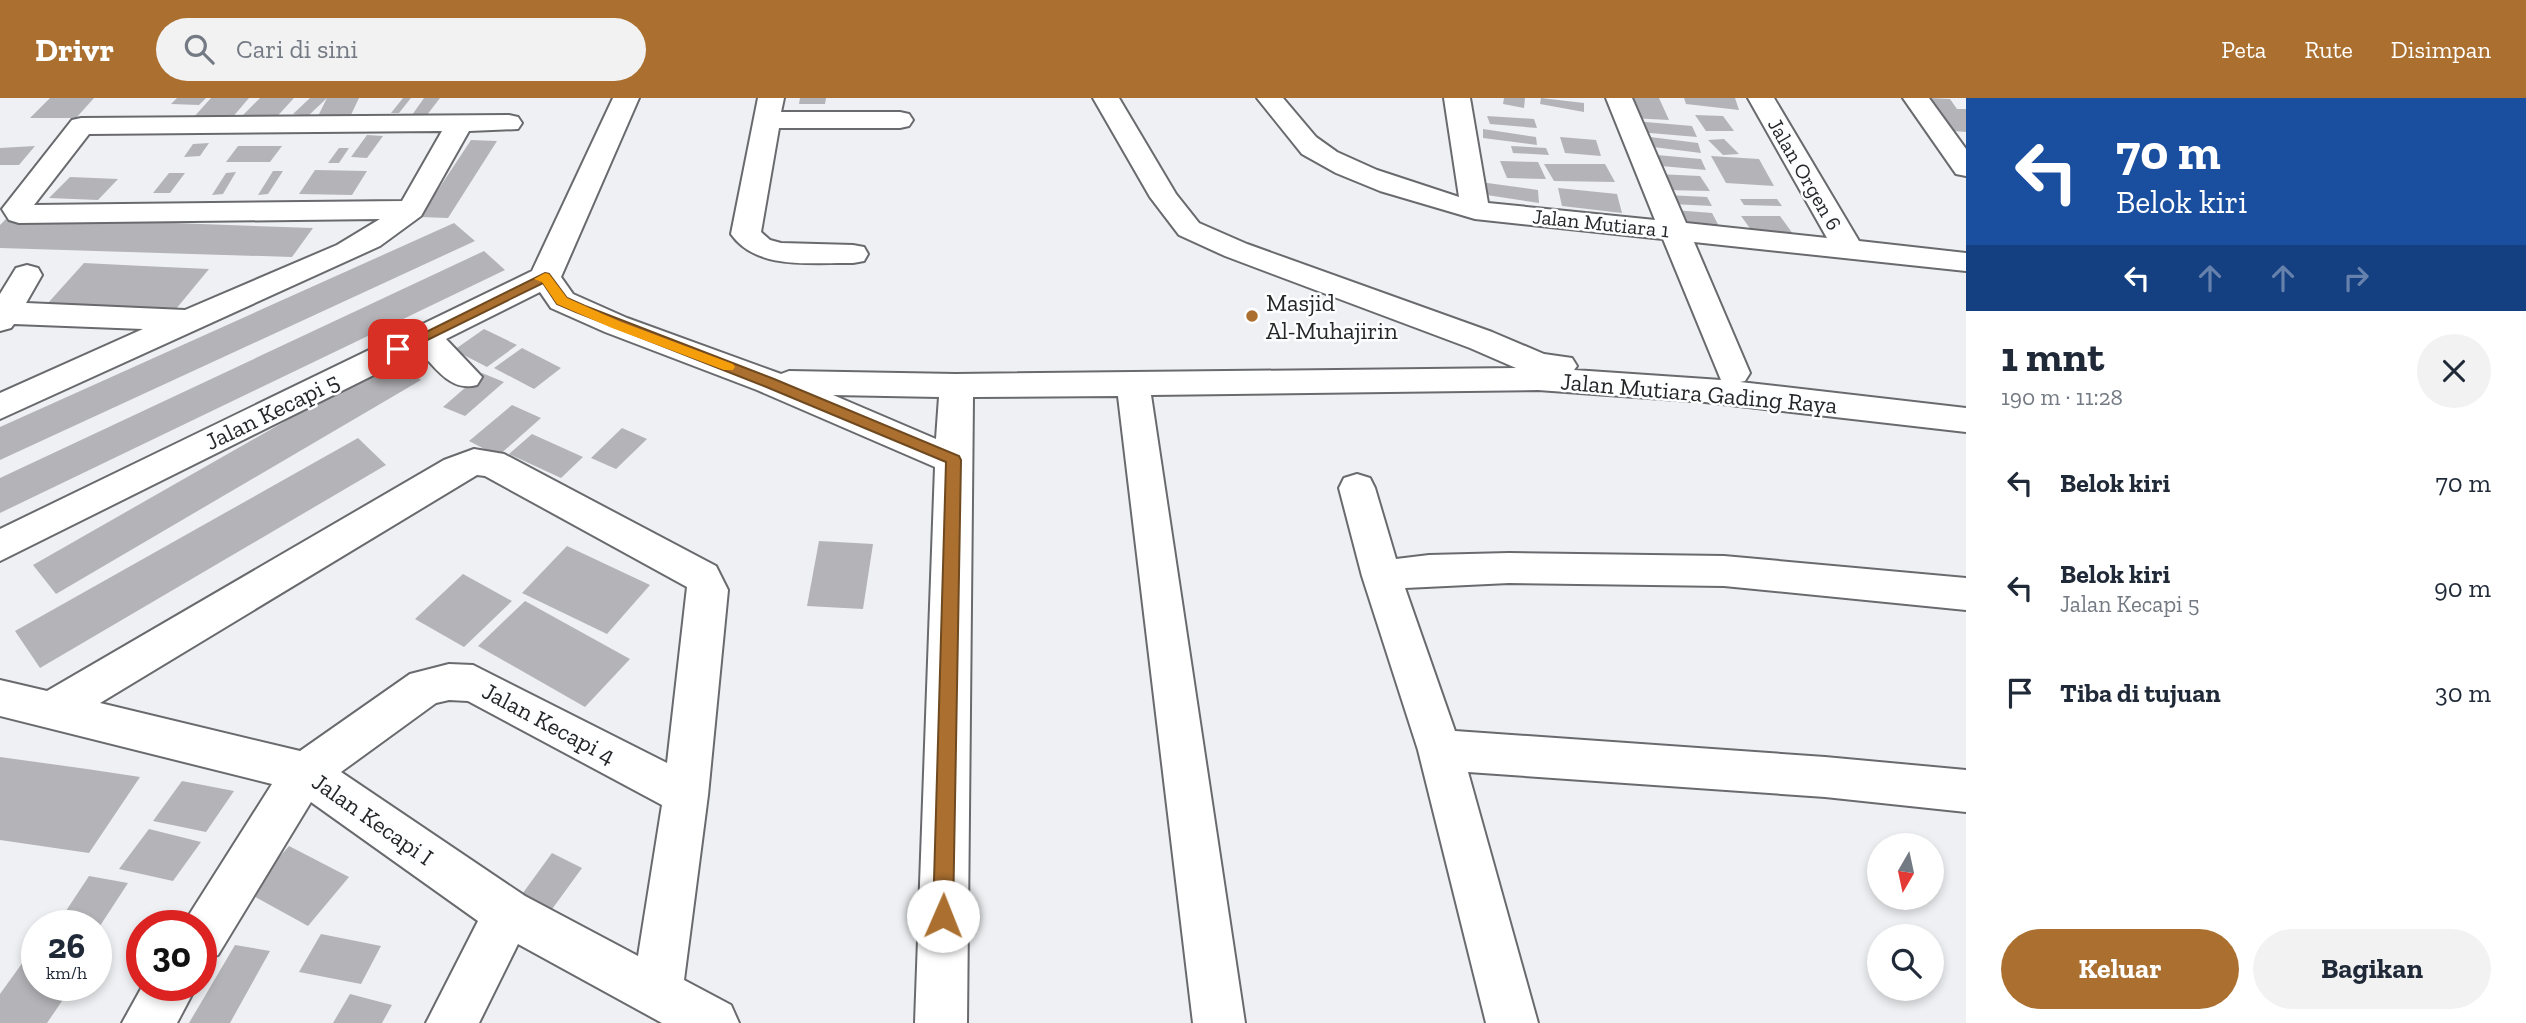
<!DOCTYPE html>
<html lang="id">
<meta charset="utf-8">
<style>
:root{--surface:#fff;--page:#f2f2f3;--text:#1f2937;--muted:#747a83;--accent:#ab7030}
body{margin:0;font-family:"Zilla Slab",serif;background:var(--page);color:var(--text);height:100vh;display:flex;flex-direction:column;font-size:26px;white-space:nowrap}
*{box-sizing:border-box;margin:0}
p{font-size:23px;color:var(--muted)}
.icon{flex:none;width:38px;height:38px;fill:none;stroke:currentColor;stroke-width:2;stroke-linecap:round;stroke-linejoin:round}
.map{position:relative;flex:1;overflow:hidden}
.drawer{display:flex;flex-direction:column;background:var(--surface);width:560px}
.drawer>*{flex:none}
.top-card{background:#1a4fa0;color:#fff;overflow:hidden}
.needle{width:46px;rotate:189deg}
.tools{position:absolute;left:1867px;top:735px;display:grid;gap:14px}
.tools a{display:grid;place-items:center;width:77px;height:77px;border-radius:50%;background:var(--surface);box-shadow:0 4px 10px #0003;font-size:35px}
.speed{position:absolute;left:21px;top:812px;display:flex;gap:14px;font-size:35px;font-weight:700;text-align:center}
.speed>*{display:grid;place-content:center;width:91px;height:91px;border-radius:50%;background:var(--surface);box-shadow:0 4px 10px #0003;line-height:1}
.speed small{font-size:18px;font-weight:400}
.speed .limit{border:10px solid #d22;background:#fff;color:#111}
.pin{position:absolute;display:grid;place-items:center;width:60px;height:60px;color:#fff;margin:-30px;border-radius:14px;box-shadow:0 4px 10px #0006}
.me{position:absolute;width:77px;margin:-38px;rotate:1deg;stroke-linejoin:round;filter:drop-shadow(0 0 5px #0008)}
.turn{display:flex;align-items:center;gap:24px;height:147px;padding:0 35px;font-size:32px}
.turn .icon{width:91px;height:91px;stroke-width:2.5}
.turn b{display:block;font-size:49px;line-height:60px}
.lanes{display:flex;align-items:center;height:66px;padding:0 35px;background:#0003;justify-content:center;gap:35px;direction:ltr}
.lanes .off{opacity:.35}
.round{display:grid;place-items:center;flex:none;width:74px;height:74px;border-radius:37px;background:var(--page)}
.summary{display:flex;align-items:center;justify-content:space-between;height:119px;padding:0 35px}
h1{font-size:42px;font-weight:800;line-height:52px}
.button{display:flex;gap:14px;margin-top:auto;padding:14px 35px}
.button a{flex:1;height:80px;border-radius:42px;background:var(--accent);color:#fff;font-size:28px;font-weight:800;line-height:80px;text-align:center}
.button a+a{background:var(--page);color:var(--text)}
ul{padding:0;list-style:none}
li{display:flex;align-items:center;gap:21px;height:105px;padding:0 35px}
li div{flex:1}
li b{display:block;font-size:26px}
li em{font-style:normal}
header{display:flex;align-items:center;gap:42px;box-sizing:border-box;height:98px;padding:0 35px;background:var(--accent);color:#fff}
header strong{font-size:33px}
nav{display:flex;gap:38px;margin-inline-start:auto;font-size:24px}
.search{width:490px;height:63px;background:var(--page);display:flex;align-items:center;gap:18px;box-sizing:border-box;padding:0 24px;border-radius:38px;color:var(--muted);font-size:26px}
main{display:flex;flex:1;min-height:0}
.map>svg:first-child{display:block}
.building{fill:#b4b4b8}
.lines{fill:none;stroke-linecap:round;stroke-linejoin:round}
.minor-casing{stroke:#696a6d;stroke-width:4}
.minor{fill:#fff;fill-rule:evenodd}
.route{fill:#ab7030;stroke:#6f491f;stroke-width:2}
.slow{fill:#f59e0b}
.poi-dot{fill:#ab7030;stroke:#fdfeff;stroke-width:2.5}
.labels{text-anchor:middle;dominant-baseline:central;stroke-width:5;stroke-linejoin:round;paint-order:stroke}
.far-street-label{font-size:21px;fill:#262627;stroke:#fdfeff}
.poi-label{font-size:24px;fill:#262627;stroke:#fdfeff;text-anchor:start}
.street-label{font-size:24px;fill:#262627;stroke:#fdfeff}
</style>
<header>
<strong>Drivr</strong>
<div class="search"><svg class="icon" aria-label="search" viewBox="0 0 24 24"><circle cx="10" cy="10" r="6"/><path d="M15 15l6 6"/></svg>Cari di sini</div>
<nav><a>Peta</a><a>Rute</a><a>Disimpan</a></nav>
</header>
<main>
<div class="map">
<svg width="1966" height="925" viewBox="0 0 1966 925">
<rect width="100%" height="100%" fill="#eff0f3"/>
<g class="building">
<path d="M50,0H94L76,20H30Z"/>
<path d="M177,0H206L199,7L171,6Z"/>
<path d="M211,0H249L231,21L193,20Z"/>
<path d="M260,0H294L272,24L238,22Z"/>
<path d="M310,0H327L308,18L293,16Z"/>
<path d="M327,0H359L349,21L316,22Z"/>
<path d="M403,0H411L399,15H391Z"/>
<path d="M424,0H440L427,17H412Z"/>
<path d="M800,0H826L825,6H799Z"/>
<path d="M1504,0H1525L1524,10L1503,6Z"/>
<path d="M1541,0L1584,5V14L1540,6Z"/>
<path d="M1623,0H1659L1669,22L1631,20Z"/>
<path d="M1684,0H1735L1739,12L1686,6Z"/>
<path d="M1928,0L1950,1L1957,11H1966V34L1942,32Z"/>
<path d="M1695,17L1723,18L1734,33H1706Z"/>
<path d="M1487,18L1534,21L1537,30L1490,26Z"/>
<path d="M1634,23L1692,28L1697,39L1638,34Z"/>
<path d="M1483,31L1536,39L1537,47L1483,40Z"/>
<path d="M367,37L383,38L367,60L351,59Z"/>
<path d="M1642,38L1698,45L1701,55L1645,48Z"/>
<path d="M1560,39L1596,42L1601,58L1565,55Z"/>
<path d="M1724,41L1739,56L1723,57L1708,42Z"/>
<path d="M471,42L497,43L448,120L420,119Z"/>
<path d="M209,45L200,58L184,59L193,46Z"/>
<path d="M35,48L19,67H0V50Z"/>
<path d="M238,48H282L270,64H226Z"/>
<path d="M1511,48L1546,50L1549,57L1513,55Z"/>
<path d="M339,50H349L339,65H328Z"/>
<path d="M1657,57L1701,61L1706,72L1661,68Z"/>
<path d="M1711,58L1759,61L1774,88L1726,85Z"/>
<path d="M1500,63L1538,64L1546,81L1507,80Z"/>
<path d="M1544,66H1605L1615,84L1554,83Z"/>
<path d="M315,72L367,73L352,97L299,96Z"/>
<path d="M273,73H283L268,96L258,97Z"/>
<path d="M236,74L223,96L212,97L226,75Z"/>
<path d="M169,75H185L170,95H153Z"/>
<path d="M1657,76L1700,78L1710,93L1666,92Z"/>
<path d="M70,79L118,81L98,102L49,100Z"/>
<path d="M1480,84L1538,92L1539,105L1480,96Z"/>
<path d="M1558,90L1617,96L1622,115L1562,108Z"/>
<path d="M1667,97L1707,99L1712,108L1672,106Z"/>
<path d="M1740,101H1777L1782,108L1744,107Z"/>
<path d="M1674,112L1712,115L1720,130L1681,127Z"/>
<path d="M1741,118H1780L1796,140H1757Z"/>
<path d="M6,121L146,124L313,130L292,159L0,150V127Z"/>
<path d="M454,125L475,143L0,362V329Z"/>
<path d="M484,153L505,172L0,415V380Z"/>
<path d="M84,165L143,168L209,171L176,211L48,205Z"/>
<path d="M484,231L517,247L487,269L454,252Z"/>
<path d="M522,250L561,270L534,291L494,270Z"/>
<path d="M394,261L421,282L56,496L33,467Z"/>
<path d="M482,275L504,284L465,318L443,309Z"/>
<path d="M512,307L541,320L498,358L469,343Z"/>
<path d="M622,330L647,341L616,371L591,360Z"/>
<path d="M532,336L583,359L561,380L509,356Z"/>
<path d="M358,340L386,367L40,570L15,533Z"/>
<path d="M819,443L873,446L863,511L807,508Z"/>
<path d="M567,448L650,487L607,536L522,495Z"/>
<path d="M463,476L512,503L464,549L415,521Z"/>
<path d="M525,503L630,561L585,609L478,548Z"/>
<path d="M0,659L87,671L140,679L89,755L0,742Z"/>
<path d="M182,683L234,693L206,734L153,723Z"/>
<path d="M149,731L201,744L173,783L119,771Z"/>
<path d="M289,748L349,779L308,828L248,795Z"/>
<path d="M552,755L582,770L550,814L520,799Z"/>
<path d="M89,778L128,785L96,834V828H56Z"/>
<path d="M321,836L381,848L361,886L299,874Z"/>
<path d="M235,847L270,853L230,925H189Z"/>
<path d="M23,864L37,867V887H73L47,925H0V896Z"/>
<path d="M350,896L392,907L382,925H333Z"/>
</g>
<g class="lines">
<g class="minor-casing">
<g id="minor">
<path d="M613,0H639L561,179L573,196L627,220L781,276L789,273L956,276L1516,270L1470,250L1225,158L1179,137L1150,99L1093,0H1119L1176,96L1199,125L1247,146L1492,234L1544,256L1572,260L1577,268L1574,272L1721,282L1663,141L1475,121L1380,93L1336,75L1302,56L1257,0H1283L1316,39L1337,54L1377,72L1459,99L1444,0H1470L1488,105L1655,122L1606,0H1632L1686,125L1827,140L1748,0H1774L1859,143L1966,155V173L1694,144L1750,275L1745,283L1740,284L1966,310V334L1705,304L1538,292L1151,297L1245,925H1193L1118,298L973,299L967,925H915L935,369L757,292L605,234L551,210L540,194L446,241L482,279L477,287C451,294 437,271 420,254L0,463V431L532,173ZM833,297L939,299L936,341Z"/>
<path d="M758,0H784L781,14H900L909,16L913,22L909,28L900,30H779L761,134L770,142L781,145L853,147L864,149L868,156L864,163L853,165C813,164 757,173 731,136Z"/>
<path d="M1903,0H1929L1966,51V78L1956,76Z"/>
<path d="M509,17L518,19L522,25L518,31L469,33L421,118L380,148L0,321V295L143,231L14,226L11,230L0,233V196L16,170L27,167L38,170L42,177L26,205L185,212L337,147L380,121L19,125L9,122L2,111L72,22L81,20ZM442,33L402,103L34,107L89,36Z"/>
<path d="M474,351L504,356L716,468L728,492L708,697L684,882L731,907L739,925H662L518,846L479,925H426L478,823L311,704L218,857L201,864V828H182L272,686L0,618V582L47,593L444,362ZM477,377L485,378L687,489L667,665L473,567L449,566L410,576L300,653L100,605ZM449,602L468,603L662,707L638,858L525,798L341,674L436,605Z"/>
<path d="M1357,376L1370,380L1375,390L1396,461L1429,457L1509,455L1724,458L1966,480V512L1724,488L1509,485L1405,490L1455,633L1825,659L1966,672V714L1825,699L1468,674L1538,925H1486L1418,652L1362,478L1339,390L1344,380Z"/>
<path d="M143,887H197L177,925H122Z"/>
</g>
</g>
<use href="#minor" class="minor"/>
</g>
<path class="route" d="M545,175L549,176L567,200L585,208L774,281L959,358L961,362L953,818L950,825L943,827L936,825L933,818L946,364L764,288L576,214L557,206L543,185L403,254L398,255L392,251Z"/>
<path class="slow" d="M545,175L549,176L567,200L621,224L733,266L735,269L733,272H724L612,230L557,206L542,184L534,181Z"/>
<circle class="poi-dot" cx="1252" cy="218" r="7"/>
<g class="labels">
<g class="far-street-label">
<text transform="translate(1805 76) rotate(60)">Jalan Orgen 6</text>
<text transform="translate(1601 125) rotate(6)">Jalan Mutiara 1</text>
</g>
<g class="poi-label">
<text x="1266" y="204">Masjid<tspan x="1266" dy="28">Al-Muhajirin</tspan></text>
</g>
<g class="street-label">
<text transform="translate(1699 295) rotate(5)">Jalan Mutiara Gading Raya</text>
<text transform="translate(272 313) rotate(-26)">Jalan Kecapi 5</text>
<text transform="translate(549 625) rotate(28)">Jalan Kecapi 4</text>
<text transform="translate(373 721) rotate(35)">Jalan Kecapi I</text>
</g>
</g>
</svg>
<div class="tools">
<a><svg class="needle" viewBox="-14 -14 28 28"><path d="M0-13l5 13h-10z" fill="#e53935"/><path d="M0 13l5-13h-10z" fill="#747a83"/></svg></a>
<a><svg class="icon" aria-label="search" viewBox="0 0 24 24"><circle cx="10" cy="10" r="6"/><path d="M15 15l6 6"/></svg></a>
</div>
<div class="speed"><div>26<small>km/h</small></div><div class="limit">30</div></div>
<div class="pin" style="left:398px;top:251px;background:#d93025"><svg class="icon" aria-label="arrive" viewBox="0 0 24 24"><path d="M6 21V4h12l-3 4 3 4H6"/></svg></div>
<svg class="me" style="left:943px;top:818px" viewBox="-20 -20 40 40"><circle r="19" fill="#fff"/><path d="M0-13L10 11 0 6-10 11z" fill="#ab7030"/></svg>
</div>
<section class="drawer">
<div class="top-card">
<div class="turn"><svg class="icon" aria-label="left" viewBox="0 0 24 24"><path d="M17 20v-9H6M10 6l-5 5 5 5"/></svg><div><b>70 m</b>Belok kiri</div></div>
<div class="lanes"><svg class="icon" aria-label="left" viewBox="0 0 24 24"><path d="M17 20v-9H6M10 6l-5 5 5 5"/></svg><svg class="icon off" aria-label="ahead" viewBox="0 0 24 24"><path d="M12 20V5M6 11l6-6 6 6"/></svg><svg class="icon off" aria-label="ahead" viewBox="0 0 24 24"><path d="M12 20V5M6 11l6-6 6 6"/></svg><svg class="icon off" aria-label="right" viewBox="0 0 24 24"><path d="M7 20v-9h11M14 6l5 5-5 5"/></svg></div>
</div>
<div class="summary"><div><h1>1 mnt</h1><p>190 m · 11:28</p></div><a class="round"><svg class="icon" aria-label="close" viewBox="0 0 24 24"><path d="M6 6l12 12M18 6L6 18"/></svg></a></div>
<ul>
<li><svg class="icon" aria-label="left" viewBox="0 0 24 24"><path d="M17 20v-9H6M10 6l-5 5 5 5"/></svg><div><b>Belok kiri</b></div><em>70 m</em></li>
<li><svg class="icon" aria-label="left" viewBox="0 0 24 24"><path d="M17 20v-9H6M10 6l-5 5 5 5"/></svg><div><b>Belok kiri</b><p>Jalan Kecapi 5</p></div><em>90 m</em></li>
<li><svg class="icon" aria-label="arrive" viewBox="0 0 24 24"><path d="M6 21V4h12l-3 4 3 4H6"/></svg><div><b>Tiba di tujuan</b></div><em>30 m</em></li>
</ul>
<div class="button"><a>Keluar</a><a>Bagikan</a></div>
</section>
</main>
